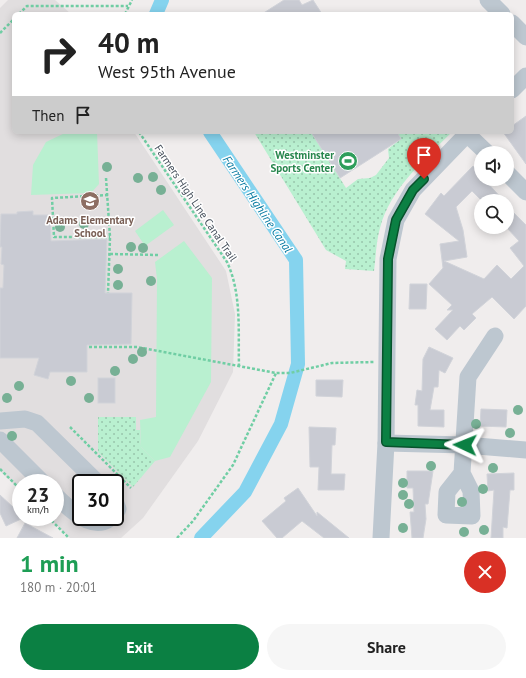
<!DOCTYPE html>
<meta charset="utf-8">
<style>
:root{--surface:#fff;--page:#f6f6f6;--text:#222;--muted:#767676;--accent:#0b8043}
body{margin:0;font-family:"PT Sans",sans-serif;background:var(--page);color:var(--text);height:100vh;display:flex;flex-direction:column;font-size:15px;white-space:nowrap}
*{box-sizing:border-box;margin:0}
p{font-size:13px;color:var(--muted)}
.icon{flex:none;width:22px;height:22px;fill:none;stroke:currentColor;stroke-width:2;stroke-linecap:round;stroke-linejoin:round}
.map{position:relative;height:538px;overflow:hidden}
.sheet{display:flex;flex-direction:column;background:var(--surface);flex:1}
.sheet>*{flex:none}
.top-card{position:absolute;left:12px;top:12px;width:502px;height:122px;border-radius:6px;box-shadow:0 2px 10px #0003;background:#fff;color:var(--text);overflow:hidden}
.fabs{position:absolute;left:474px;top:146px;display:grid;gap:8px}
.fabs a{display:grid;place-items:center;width:40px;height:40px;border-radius:50%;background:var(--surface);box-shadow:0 2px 10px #0003;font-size:20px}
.speed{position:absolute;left:12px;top:474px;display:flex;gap:8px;font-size:20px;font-weight:700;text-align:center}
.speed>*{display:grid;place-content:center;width:52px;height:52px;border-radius:50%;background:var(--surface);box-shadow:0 2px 10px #0003;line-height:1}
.speed small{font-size:10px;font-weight:400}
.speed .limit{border:2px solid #111;border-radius:6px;background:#fff;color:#111}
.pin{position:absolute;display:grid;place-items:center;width:34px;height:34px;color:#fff;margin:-41px -17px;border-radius:50% 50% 50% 0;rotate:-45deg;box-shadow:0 0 4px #0007}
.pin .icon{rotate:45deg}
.me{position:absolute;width:44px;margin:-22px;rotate:272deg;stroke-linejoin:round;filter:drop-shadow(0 0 3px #0008)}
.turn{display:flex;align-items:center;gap:14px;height:84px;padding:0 20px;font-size:18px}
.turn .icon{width:52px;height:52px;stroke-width:2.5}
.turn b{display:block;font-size:28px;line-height:34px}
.then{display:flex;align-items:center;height:38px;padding:0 20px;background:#0003;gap:8px;font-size:15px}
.round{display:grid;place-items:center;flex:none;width:42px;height:42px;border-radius:21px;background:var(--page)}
.headline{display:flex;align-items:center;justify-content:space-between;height:68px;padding:0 20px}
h1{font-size:24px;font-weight:700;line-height:30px;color:#1e9e55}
.action{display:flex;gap:8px;margin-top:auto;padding:8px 20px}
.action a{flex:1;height:46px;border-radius:24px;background:var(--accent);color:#fff;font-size:16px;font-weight:700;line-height:46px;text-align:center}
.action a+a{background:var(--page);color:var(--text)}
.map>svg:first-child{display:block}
.education{fill:#e1dedf;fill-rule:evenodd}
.grass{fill:url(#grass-dots)}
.green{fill:#b9f0d0}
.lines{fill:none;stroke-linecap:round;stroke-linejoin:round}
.canal{stroke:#85d3ee;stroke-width:14}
.building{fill:#c9cbd3;stroke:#d1d3d9}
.path{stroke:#70cea4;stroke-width:2.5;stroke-dasharray:3 2;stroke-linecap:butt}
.minor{stroke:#bdc7d0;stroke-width:17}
.tree{fill:#77b095}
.route-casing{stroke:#07532c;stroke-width:10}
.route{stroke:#0b8043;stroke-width:7}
.labels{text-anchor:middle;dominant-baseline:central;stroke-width:3;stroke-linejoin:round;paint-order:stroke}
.leisure-label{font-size:11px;font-weight:bold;fill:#27864d;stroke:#fff;text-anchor:end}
.street-label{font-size:11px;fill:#454f5b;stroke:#fff}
.education-label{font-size:11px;font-weight:bold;fill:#785e54;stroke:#fff}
.water-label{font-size:12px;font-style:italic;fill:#087ba2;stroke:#fff}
</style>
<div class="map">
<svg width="526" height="538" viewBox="0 0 526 538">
<defs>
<pattern id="grass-dots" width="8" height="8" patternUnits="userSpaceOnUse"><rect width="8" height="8" fill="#b9f0d0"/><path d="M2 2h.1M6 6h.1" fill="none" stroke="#98c5ac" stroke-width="1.8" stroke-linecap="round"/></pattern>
</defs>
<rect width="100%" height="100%" fill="#f0eded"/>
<path class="education" d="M8,0H55L71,14H14V132H134L226,271L235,314L233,372L198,441L143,518L121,538H70L48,517H55V483H21V491L0,471V8ZM81,483H115V517H81Z"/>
<g class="grass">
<path d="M254,132H311L346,188L358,179L370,178L376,175L389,158L388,149L401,139L397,132H452C425,159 390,189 380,228C376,242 376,256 374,271L345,269L346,261L326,250Z"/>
<path d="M98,417H136V430H140L141,447L155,461L133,487L98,452Z"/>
</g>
<g class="green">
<path d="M67,132H97L99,184L91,193L31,195L33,165L46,142Z"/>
<path d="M163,210L174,225L145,246L135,231Z"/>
<path d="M184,241L212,278L211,382L170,457L155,461L141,447L140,420L156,417L157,279L155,262Z"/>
</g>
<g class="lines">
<g class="canal">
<path d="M156,14L162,0"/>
<path d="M201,538L245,492L281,424L298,364L296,260L210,132"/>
</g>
</g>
<g class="building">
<path d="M284,0H299L302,5L313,0L322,14H262Z"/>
<path d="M526,116V164L503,132H512V126Z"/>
<path d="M311,132H397L401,139L340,178Z"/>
<path d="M473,166L481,174V179H484L504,201H482L472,191L456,207L463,230L467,257L444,261L484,279L497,265L511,279L524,266L510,248L519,241L507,228V206L526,225V306L514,319L492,297L472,314L476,318L464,330L460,326L447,340L435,329L453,310H447L452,305L429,284L443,268L440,244L459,241L425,214L441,193L444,196Z"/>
<path d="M33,211V215H50L51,241L107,239L105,293H132L131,344L87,345V372H50L48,379L34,375L39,358H0V288H3L4,265L1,264L2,247H0L1,214H17V212Z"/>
<path d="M410,284H427L426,309H409Z"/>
<path d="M429,347L453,358L445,373L439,370L438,387H434L430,410H444V427L418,426V405H415L417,390L422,391L423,359Z"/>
<rect x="98" y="378" width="17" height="25"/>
<path d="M316,380H343L342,397L316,396Z"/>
<path d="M481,409L507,410L506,427L480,426Z"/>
<path d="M309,427L336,428L335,445H332L331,474H345L344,490H318L319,467H310Z"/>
<path d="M407,471H433L428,504H425L426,519L423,538H412L410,512H414L413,488H407Z"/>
<path d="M514,473V490H510L507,528L503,527V538H491L494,490L488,491L487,474Z"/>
<path d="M298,488L317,516V512L349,538H324L302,521L282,538H277L262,521L286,501L284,498Z"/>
<path d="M0,495L13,507L15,506L21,519L6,526L0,513Z"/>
<path d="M25,523L53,538H17Z"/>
</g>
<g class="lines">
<g class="path">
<path d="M19,14L27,6H128"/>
<path d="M125,14L132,0"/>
<path d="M0,33L14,19"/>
<path d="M139,132L227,262C242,294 238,332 239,366"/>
<path d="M106,178L110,237L108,293"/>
<path d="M108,195L52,198L54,237H110"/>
<path d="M110,254L159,255"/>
<path d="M89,347H137L276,373H290L332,363L374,362"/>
<path d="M70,427L131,488"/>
<path d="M0,469L21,490"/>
<path d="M48,517L69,538"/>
<path d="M177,538L193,521L233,465L276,373"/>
</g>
<g class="minor">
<path d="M488,0L502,14"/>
<path d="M512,23L526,37"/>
<path d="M512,90L526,76"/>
<path d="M467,134L487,153"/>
<path d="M507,173L526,192"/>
<path d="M0,421L25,419L37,423L98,483"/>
<path d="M0,440L43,483"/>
<path d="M386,443L465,445L526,450"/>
<path d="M462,473L471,491L472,516L446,515L447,492L462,473L468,377L495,336"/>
<path d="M55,495C74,514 100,538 118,509L115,501"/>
<path d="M381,538L386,443L388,259L396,220L413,190L469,132"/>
</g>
</g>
<g class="tree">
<circle cx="107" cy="167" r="5"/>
<circle cx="153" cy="177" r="5"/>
<circle cx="138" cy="178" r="5"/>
<circle cx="161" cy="190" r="5"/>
<circle cx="84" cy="224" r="5"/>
<circle cx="60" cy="227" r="5"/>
<circle cx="131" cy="247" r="5"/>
<circle cx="143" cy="248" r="5"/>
<circle cx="118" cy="269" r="5"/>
<circle cx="151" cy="281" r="5"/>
<circle cx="118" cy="285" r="5"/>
<circle cx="142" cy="352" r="5"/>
<circle cx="133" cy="359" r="5"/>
<circle cx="115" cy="371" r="5"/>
<circle cx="71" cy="381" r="5"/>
<circle cx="19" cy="386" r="5"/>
<circle cx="7" cy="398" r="5"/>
<circle cx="89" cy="398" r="5"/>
<circle cx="518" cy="410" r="5"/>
<circle cx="476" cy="424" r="5"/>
<circle cx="510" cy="433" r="5"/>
<circle cx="12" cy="436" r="5"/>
<circle cx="431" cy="466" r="5"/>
<circle cx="493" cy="468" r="5"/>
<circle cx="403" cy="483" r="5"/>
<circle cx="483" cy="489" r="5"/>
<circle cx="403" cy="495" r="5"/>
<circle cx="462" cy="502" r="5"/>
<circle cx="409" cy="504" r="5"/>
<circle cx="403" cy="528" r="5"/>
<circle cx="484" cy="530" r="5"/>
<circle cx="464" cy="532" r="5"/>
</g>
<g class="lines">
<g class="route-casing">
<path id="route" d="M424,179L413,190L396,220L388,259L386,442L465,445"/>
</g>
<use href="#route" class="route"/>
</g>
<defs>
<g id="stadium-disc" transform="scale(1)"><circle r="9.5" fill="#2e9e5b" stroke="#fff"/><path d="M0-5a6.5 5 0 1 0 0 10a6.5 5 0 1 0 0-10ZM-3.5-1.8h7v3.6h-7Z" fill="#fff"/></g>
<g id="school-disc" transform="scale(1)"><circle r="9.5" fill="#8d6e63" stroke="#fff"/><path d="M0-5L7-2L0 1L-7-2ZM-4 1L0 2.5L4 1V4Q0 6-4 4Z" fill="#fff"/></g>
</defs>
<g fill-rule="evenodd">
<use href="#stadium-disc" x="348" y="161"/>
<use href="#school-disc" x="90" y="201"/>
</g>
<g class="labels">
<g class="leisure-label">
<text x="334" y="155">Westminster<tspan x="334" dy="13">Sports Center</tspan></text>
</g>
<g class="street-label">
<text transform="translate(196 203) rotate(56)">Farmers High Line Canal Trail</text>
</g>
<g class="education-label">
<text x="90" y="220">Adams Elementary<tspan x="90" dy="13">School</tspan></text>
</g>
<g class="water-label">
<text transform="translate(258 204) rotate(56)">Farmers Highline Canal</text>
</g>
</g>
</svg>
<div class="fabs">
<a><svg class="icon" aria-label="sound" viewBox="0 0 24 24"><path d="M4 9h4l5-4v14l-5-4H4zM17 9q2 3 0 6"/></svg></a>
<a><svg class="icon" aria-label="search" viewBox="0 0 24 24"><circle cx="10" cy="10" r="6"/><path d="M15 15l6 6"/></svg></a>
</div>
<div class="speed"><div>23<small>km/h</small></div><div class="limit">30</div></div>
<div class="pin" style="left:424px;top:179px;background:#d93025"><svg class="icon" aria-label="arrive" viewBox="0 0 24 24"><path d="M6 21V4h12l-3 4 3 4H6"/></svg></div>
<svg class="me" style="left:465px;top:445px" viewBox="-20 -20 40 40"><path d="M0-17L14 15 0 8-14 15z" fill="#0b8043" stroke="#fff" stroke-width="4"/></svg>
<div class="top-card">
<div class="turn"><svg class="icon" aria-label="right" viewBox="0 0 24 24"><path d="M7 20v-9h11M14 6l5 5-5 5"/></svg><div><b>40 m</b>West 95th Avenue</div></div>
<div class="then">Then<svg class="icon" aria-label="arrive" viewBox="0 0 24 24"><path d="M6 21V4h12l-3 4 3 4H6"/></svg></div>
</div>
</div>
<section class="sheet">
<div class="headline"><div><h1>1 min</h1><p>180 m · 20:01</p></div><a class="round" style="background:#d93025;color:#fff"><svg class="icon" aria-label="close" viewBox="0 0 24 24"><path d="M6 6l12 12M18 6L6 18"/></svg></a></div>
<div class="action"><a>Exit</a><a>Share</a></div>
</section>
